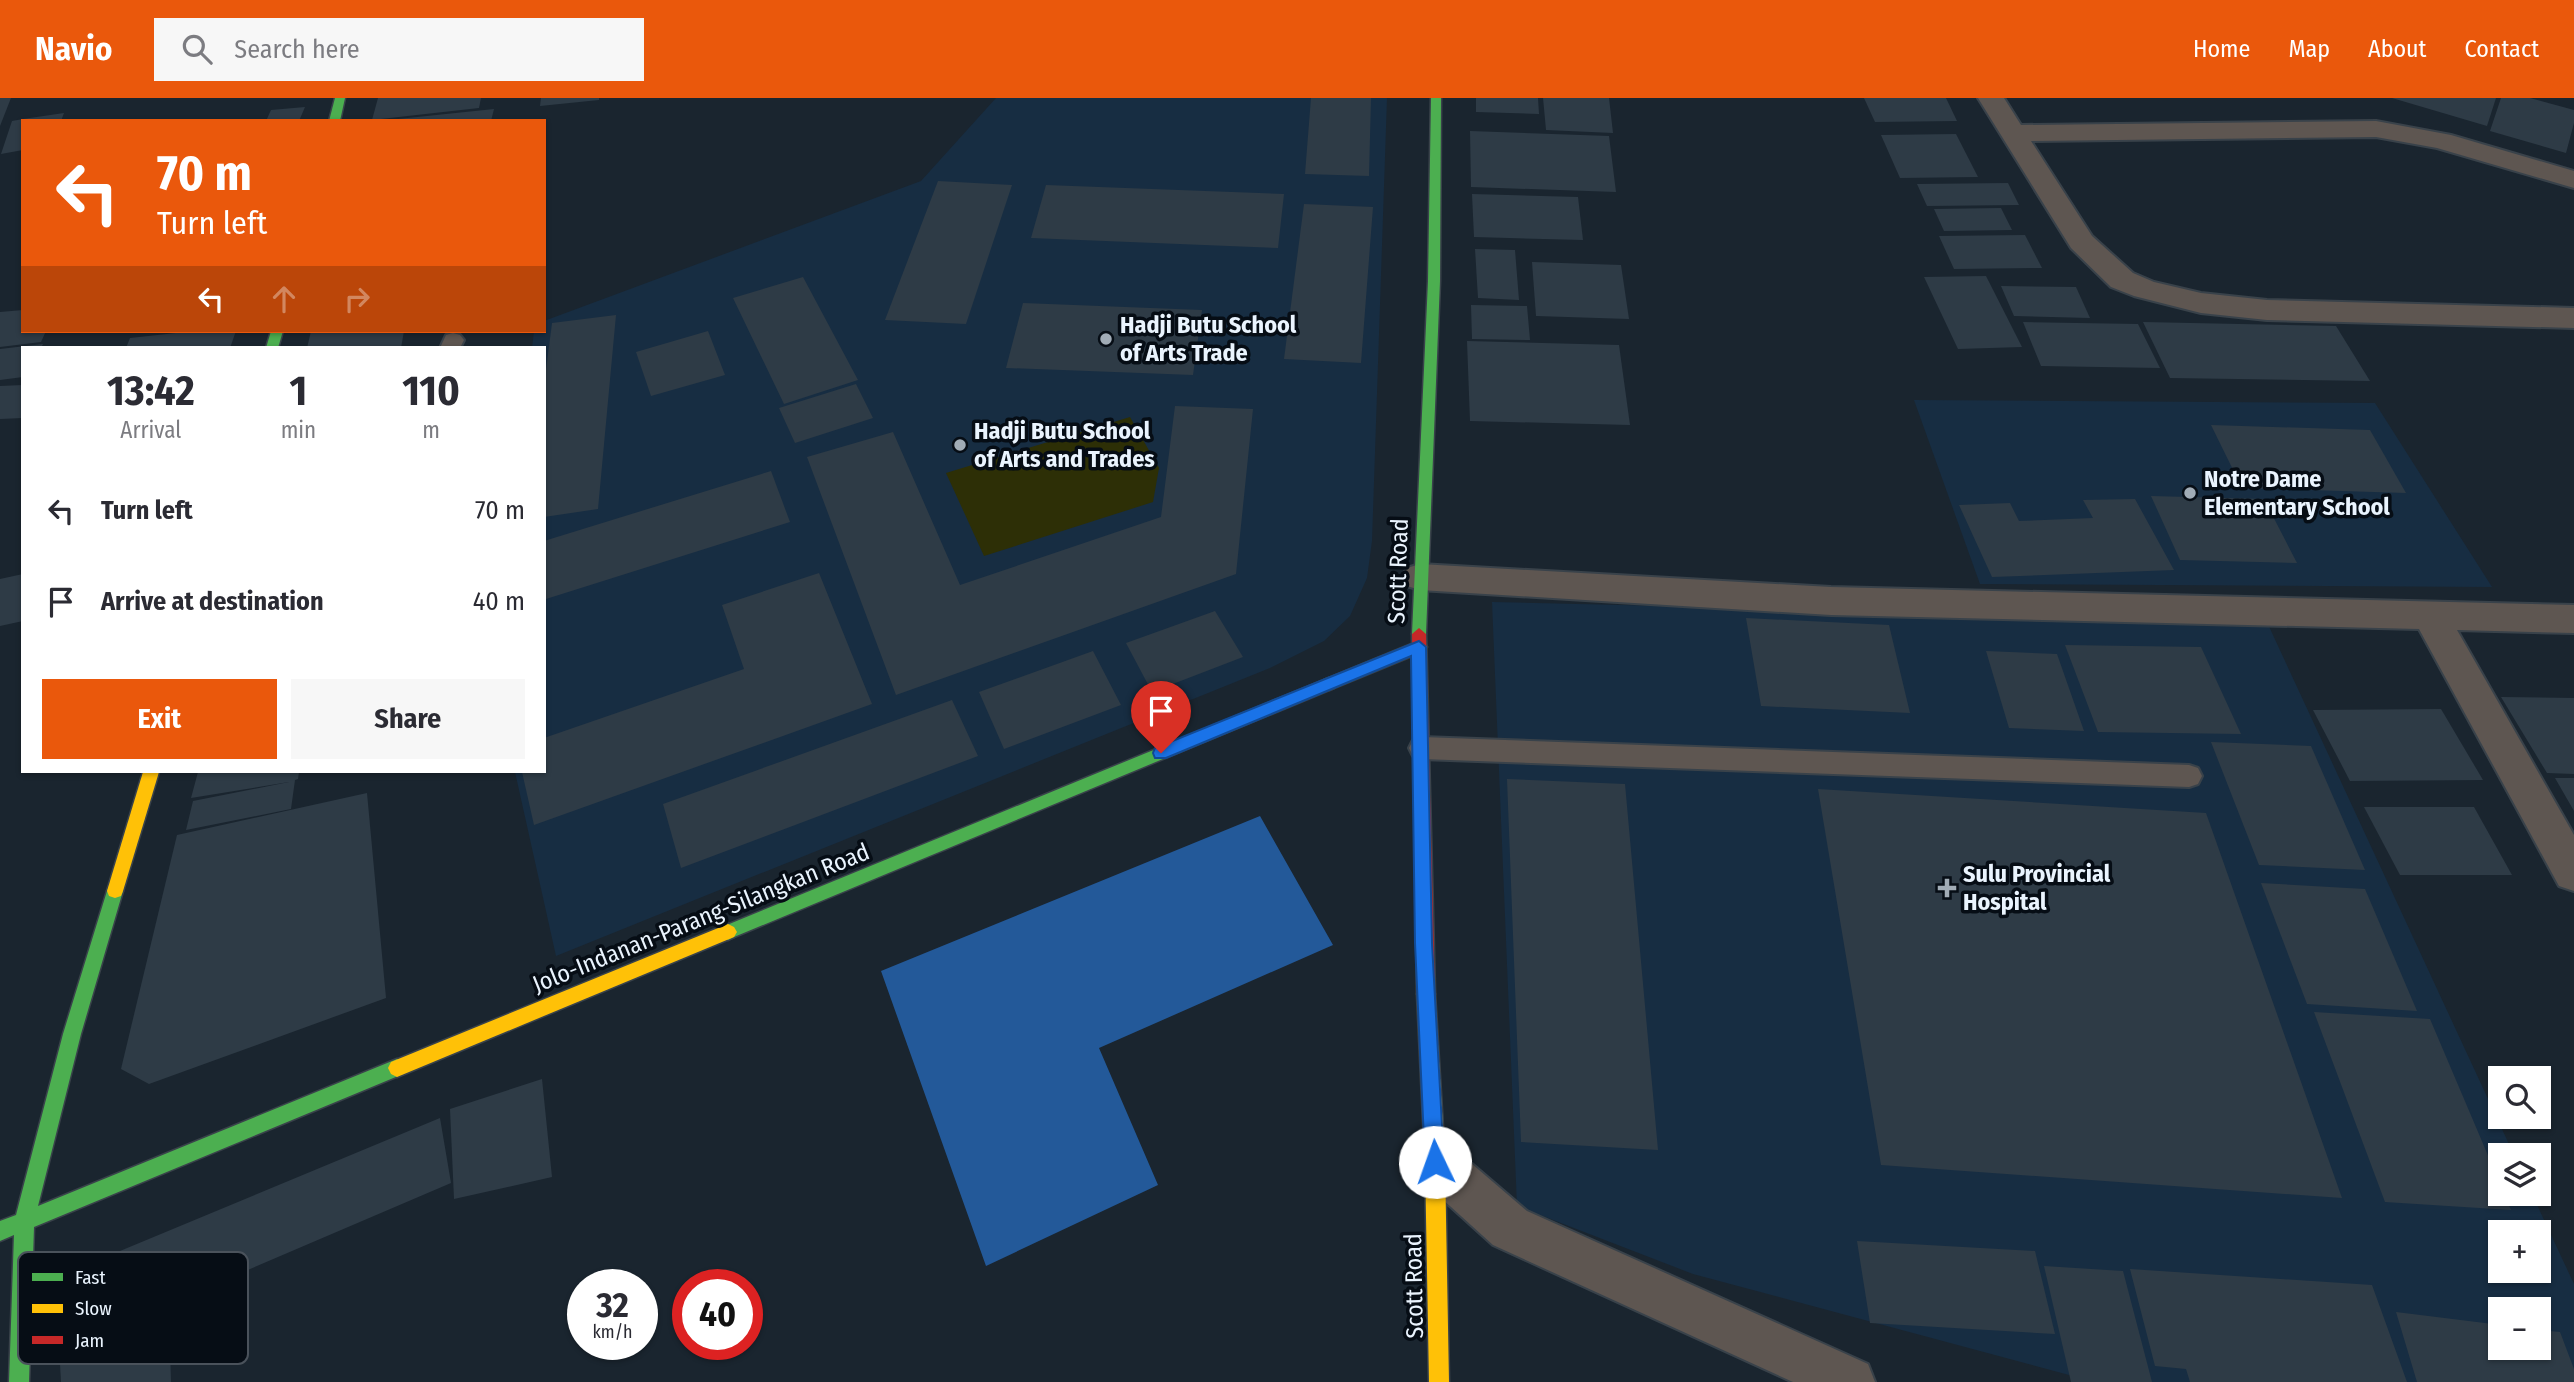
<!DOCTYPE html>
<meta charset="utf-8">
<style>
:root{--surface:#fff;--page:#f7f7f7;--text:#2b2b33;--muted:#7c7c81;--accent:#ea580c}
body{margin:0;font-family:"Fira Sans Condensed",sans-serif;background:var(--page);color:var(--text);height:100vh;display:flex;flex-direction:column;font-size:26px;white-space:nowrap}
*{box-sizing:border-box;margin:0}
p{font-size:23px;color:var(--muted)}
.icon{flex:none;width:38px;height:38px;fill:none;stroke:currentColor;stroke-width:2;stroke-linecap:round;stroke-linejoin:round}
.map{position:relative;flex:1;overflow:hidden}
.side{position:absolute;left:21px;top:248px;width:525px;height:427px;display:flex;flex-direction:column;background:var(--surface);border-radius:0px;box-shadow:0 2px 5px #0004}
.side>*{flex:none}
.hud{position:absolute;left:21px;top:21px;width:525px;height:214px;border-radius:0px;box-shadow:0 2px 5px #0004;background:#ea580c;color:#fff;overflow:hidden}
.fabs{position:absolute;left:2488px;top:968px;display:grid;gap:14px}
.fabs a{display:grid;place-items:center;width:63px;height:63px;border-radius:0px;background:var(--surface);box-shadow:0 2px 5px #0004;font-size:35px}
.speed{position:absolute;left:567px;top:1171px;display:flex;gap:14px;font-size:35px;font-weight:700;text-align:center}
.speed>*{display:grid;place-content:center;width:91px;height:91px;border-radius:50%;background:var(--surface);box-shadow:0 2px 5px #0004;line-height:1}
.speed small{font-size:18px;font-weight:400}
.speed .limit{border:10px solid #d22;background:#fff;color:#111}
.pin{position:absolute;display:grid;place-items:center;width:60px;height:60px;color:#fff;margin:-72px -30px;border-radius:50% 50% 50% 0;rotate:-45deg;box-shadow:0 0 7px #0007}
.pin .icon{rotate:45deg}
.me{position:absolute;width:77px;margin:-38px;rotate:357deg;stroke-linejoin:round;filter:drop-shadow(0 0 5px #0008)}
.turn{display:flex;align-items:center;gap:24px;height:147px;padding:0 21px;font-size:32px}
.turn .icon{width:91px;height:91px;stroke-width:2.5}
.turn b{display:block;font-size:49px;line-height:60px}
.lanes{display:flex;align-items:center;height:66px;padding:0 21px;background:#0003;justify-content:center;gap:35px;direction:ltr}
.lanes .off{opacity:.35}
.eta{display:flex;justify-content:space-evenly;align-items:center;height:119px;text-align:center}
.eta b{font-size:42px;font-weight:700;line-height:49px}
.primary-button{display:flex;gap:14px;margin-top:auto;padding:14px 21px}
.primary-button a{flex:1;height:80px;border-radius:0px;background:var(--accent);color:#fff;font-size:28px;font-weight:700;line-height:80px;text-align:center}
.primary-button a+a{background:var(--page);color:var(--text)}
ul{padding:0;list-style:none}
li{display:flex;align-items:center;gap:21px;height:91px;padding:0 21px}
li div{flex:1}
li b{display:block;font-size:26px}
li em{font-style:normal}
header{display:flex;align-items:center;gap:42px;box-sizing:border-box;height:98px;padding:0 35px;background:var(--accent);color:#fff}
header strong{font-size:33px}
nav{display:flex;gap:38px;margin-inline-start:auto;font-size:24px}
.search{width:490px;height:63px;background:var(--page);display:flex;align-items:center;gap:18px;box-sizing:border-box;padding:0 24px;border-radius:0px;color:var(--muted);font-size:26px}
.map>svg:first-child{display:block}
.built{fill:#172d42;fill-rule:evenodd}
.green{fill:#2d2f06}
.water{fill:#235999}
.building{fill:#2e3b46}
.lines{fill:none;stroke-linecap:round;stroke-linejoin:round}
.lane-casing{stroke:#39424a;stroke-width:4}
.street-casing{stroke:#39424a;stroke-width:4}
.fast-casing{stroke:#39424a;stroke-width:3}
.slow-casing{stroke:#39424a;stroke-width:3}
.jam-casing{stroke:#39424a;stroke-width:3}
.lane{fill:#5e5651;fill-rule:evenodd}
.street{fill:#5e5651;fill-rule:evenodd}
.fast{fill:#4caf50;fill-rule:evenodd}
.slow{fill:#ffc107;fill-rule:evenodd}
.jam{fill:#c62828;fill-rule:evenodd}
.route{fill:#1a73e8;stroke:#114b97;stroke-width:2}
.poi-dot{fill:#a1acb6;stroke:#060d15;stroke-width:2.5}
.labels{text-anchor:middle;dominant-baseline:central;stroke-width:7;stroke-linejoin:round;paint-order:stroke}
.poi-label{font-size:24px;font-weight:bold;fill:#eaf4fe;stroke:#060d15;text-anchor:start}
.street-label{font-size:24px;fill:#eaf4fe;stroke:#060d15}
.key{fill:#060d15;stroke:#4a525b;stroke-width:2}
.key-label{font-size:19px;fill:#eaf4fe}
</style>
<header>
<strong>Navio</strong>
<div class="search"><svg class="icon" aria-label="search" viewBox="0 0 24 24"><circle cx="10" cy="10" r="6"/><path d="M15 15l6 6"/></svg>Search here</div>
<nav><a>Home</a><a>Map</a><a>About</a><a>Contact</a></nav>
</header>
<div class="map">
<svg width="2574" height="1284" viewBox="0 0 2574 1284">
<rect width="100%" height="100%" fill="#1a252f"/>
<g class="built">
<path d="M996,0H1387L1372,443L1367,480L1350,518L1324,543L1270,570L556,858L515,674H544V250H532L534,233H544V223L921,83Z"/>
<path d="M1914,302L2375,305L2492,489L1980,486Z"/>
<path d="M1492,504L2266,522L2514,1057H2501V1096H2532L2574,1186V1284H2095L1693,1176L1517,1108ZM2501,1134H2539V1172H2501ZM2501,1211H2539V1250H2501Z"/>
</g>
<path class="green" d="M1130,319L1159,370L1153,404L984,458L946,375Z"/>
<path class="water" d="M1260,718L1333,847L1099,950L1158,1087L986,1168L881,873Z"/>
<g class="building">
<path d="M0,0H11L0,28Z"/>
<path d="M378,0H481L479,10L372,22Z"/>
<path d="M541,0H599V2L540,8Z"/>
<path d="M1311,0H1371L1369,78L1305,76Z"/>
<path d="M1476,0H1538L1539,16L1476,14Z"/>
<path d="M1543,0H1609L1613,35L1546,32Z"/>
<path d="M1864,0H1946L1957,23L1875,24Z"/>
<path d="M2392,0H2496L2487,28Z"/>
<path d="M2501,0H2530L2574,12V25L2566,55L2490,33Z"/>
<path d="M305,9L299,23H266L271,12Z"/>
<path d="M494,11L491,23H398V21Z"/>
<path d="M64,15L61,23H23V21Z"/>
<path d="M23,21V52L1,56L12,23Z"/>
<path d="M1470,33L1609,38L1616,94L1471,89Z"/>
<path d="M1956,36L1978,79L1900,80L1881,37Z"/>
<path d="M938,83L1012,87L966,226L885,222Z"/>
<path d="M2008,85L2019,107L1927,108L1917,86Z"/>
<path d="M1046,87L1284,96L1278,150L1031,140Z"/>
<path d="M1472,96L1578,99L1583,142L1474,139Z"/>
<path d="M1304,106L1373,109L1361,265L1284,261Z"/>
<path d="M2001,110L2012,132L1944,133L1934,111Z"/>
<path d="M2025,137L2042,170L1954,171L1939,138Z"/>
<path d="M1475,151L1515,152L1519,202L1478,200Z"/>
<path d="M1532,164L1621,167L1629,221L1536,218Z"/>
<path d="M1986,178L2022,249L1958,251L1924,179Z"/>
<path d="M803,179L858,282L784,306L733,200Z"/>
<path d="M2001,188L2076,189L2090,220L2014,218Z"/>
<path d="M1023,205L1202,212L1193,277L1006,270Z"/>
<path d="M1471,207L1527,208L1530,242L1472,241Z"/>
<path d="M23,212V233H46L41,244L0,249V214Z"/>
<path d="M616,217L598,411L544,419V287L552,225Z"/>
<path d="M2023,224L2138,226L2160,270L2041,268Z"/>
<path d="M2143,224L2336,228L2370,283L2170,280Z"/>
<path d="M194,233H236L230,250H126L130,240Z"/>
<path d="M311,233H404L401,250H307Z"/>
<path d="M708,233L725,277L651,298L636,254Z"/>
<path d="M1467,243L1619,247L1630,327L1470,323Z"/>
<path d="M43,246L41,250H23V279L0,282V251Z"/>
<path d="M856,286L873,320L795,345L779,310Z"/>
<path d="M23,287V320L0,321V288Z"/>
<path d="M1175,308L1253,311L1236,476L896,597L807,359L893,334L960,487L1161,419Z"/>
<path d="M2211,327L2370,332L2406,395L2242,390Z"/>
<path d="M771,373L790,424L546,501L544,443Z"/>
<path d="M2151,398L2264,401L2297,465L2180,462Z"/>
<path d="M2135,401L2174,472L1992,479L1959,407L2010,405L2019,423L2093,420L2083,402Z"/>
<path d="M819,475L872,606L534,727L522,674H544V640L744,571L722,507Z"/>
<path d="M23,476V523L0,528V481Z"/>
<path d="M1215,513L1243,559L1152,594L1126,545Z"/>
<path d="M1746,520L1889,527L1910,615L1761,608Z"/>
<path d="M2065,547L2201,549L2241,636L2098,634Z"/>
<path d="M1093,553L1121,607L1004,651L979,594Z"/>
<path d="M1986,553L2057,556L2084,633L2009,630Z"/>
<path d="M2501,599L2574,600V676L2547,675Z"/>
<path d="M952,602L978,658L681,770L663,706Z"/>
<path d="M2441,611L2483,682L2350,683L2313,612Z"/>
<path d="M2211,644L2311,648L2365,772L2259,767Z"/>
<path d="M198,674H299L298,681L295,682L291,711L186,732L193,703L289,684L191,700Z"/>
<path d="M2555,680H2574V713Z"/>
<path d="M1507,681L1625,686L1658,1052L1521,1044Z"/>
<path d="M1818,691L2206,715L2342,1100L1881,1067Z"/>
<path d="M367,695L386,900L149,986L121,971L177,737Z"/>
<path d="M2364,709H2474L2512,777H2400Z"/>
<path d="M2261,785L2365,791L2417,913L2307,906Z"/>
<path d="M2314,914L2430,921L2501,1088V1096H2504L2511,1112L2385,1104Z"/>
<path d="M542,981L552,1079L454,1101L450,1011Z"/>
<path d="M440,1020L451,1085L68,1249L67,1175Z"/>
<path d="M1857,1143L2035,1153L2055,1236L1870,1225Z"/>
<path d="M2044,1168L2123,1173L2152,1284H2071Z"/>
<path d="M2130,1171L2372,1187L2407,1284H2190L2186,1271L2155,1268Z"/>
<path d="M2396,1214L2501,1227V1250H2539V1232L2560,1234L2574,1271V1284H2417Z"/>
<path d="M169,1220L171,1284H61L60,1266Z"/>
</g>
<g class="lines">
<g class="lane-casing">
<g id="lane">
<path d="M453,235L460,237L464,242L460,250H440L446,237Z"/>
<path d="M1422,639L2189,667L2198,670L2202,678L2198,686L2189,689L1422,661L1413,658L1409,650L1413,642Z"/>
</g>
</g>
<g class="street-casing">
<g id="street">
<path d="M1978,0H2004L2021,27L2376,23L2451,37L2574,73V90L2437,50L2376,39L2031,43L2092,138L2133,175L2154,184L2201,195L2267,202L2574,210V230L2267,222L2201,215L2134,198L2111,189L2071,150Z"/>
<path d="M1420,466L1831,489L2574,507V535L2457,532L2574,737V793L2559,788L2419,531L1831,517L1420,492L1407,488L1402,479L1407,470Z"/>
<path d="M1435,1041L1451,1048L1527,1113L1868,1266L1875,1284H1793L1493,1147L1419,1080L1412,1064L1419,1048Z"/>
</g>
</g>
<g class="fast-casing">
<g id="fast">
<path d="M335,0H345L340,23H329Z"/>
<path d="M1431,0H1441L1440,183L1426,536L1419,542L1412,536L1428,183Z"/>
<path d="M271,233H283L278,250H266Z"/>
<path d="M1329,580L1334,582L1337,586L1334,590L734,839L728,842L722,839L719,834L722,829Z"/>
<path d="M115,786L121,788L123,793L81,936L38,1108L397,961L403,964L406,970L403,976L34,1129L29,1284H9L14,1137L0,1143V1123L16,1117L63,936L107,793L109,788Z"/>
</g>
</g>
<g class="slow-casing">
<g id="slow">
<path d="M1419,543L1424,545L1427,549L1424,553L1329,592L1324,590L1321,586L1324,582Z"/>
<path d="M143,674H159L123,793L121,798L115,800L109,798L107,793Z"/>
<path d="M728,826L734,829L737,834L734,839L397,979L391,976L388,970L391,964Z"/>
<path d="M1426,888L1432,890L1435,896L1445,1064L1449,1284H1429L1425,1064L1417,896L1420,890Z"/>
</g>
</g>
<g class="jam-casing">
<path id="jam" d="M1419,530L1426,536L1435,896L1432,902L1426,904L1420,902L1417,896L1412,536Z"/>
</g>
<use href="#lane" class="lane"/>
<use href="#street" class="street"/>
<use href="#fast" class="fast"/>
<use href="#slow" class="slow"/>
<use href="#jam" class="jam"/>
</g>
<path class="route" d="M1419,543L1426,549L1432,845L1444,1064L1441,1071L1435,1074L1428,1071L1425,1064L1415,845L1411,558L1166,660H1155L1153,655L1155,650Z"/>
<g class="poi-dot">
<circle cx="1106" cy="241" r="7"/>
<circle cx="960" cy="347" r="7"/>
<circle cx="2190" cy="395" r="7"/>
<path d="M1943.5 779.5h7v7h7v7h-7v7h-7v-7h-7v-7h7z"/>
</g>
<g class="labels">
<g class="poi-label">
<text x="1120" y="227">Hadji Butu School<tspan x="1120" dy="28">of Arts Trade</tspan></text>
<text x="974" y="333">Hadji Butu School<tspan x="974" dy="28">of Arts and Trades</tspan></text>
<text x="2204" y="381">Notre Dame<tspan x="2204" dy="28">Elementary School</tspan></text>
<text x="1963" y="776">Sulu Provincial<tspan x="1963" dy="28">Hospital</tspan></text>
</g>
<g class="street-label">
<text transform="translate(1398 473) rotate(-88)">Scott Road</text>
<text transform="translate(701 820) rotate(-22)">Jolo-Indanan-Parang-Silangkan Road</text>
<text transform="translate(1414 1188) rotate(-91)">Scott Road</text>
</g>
</g>
<rect x="18" y="1154" width="230" height="112" rx="10" class="key"/>
<rect x="32" y="1175" width="31" height="8" fill="#4caf50"/>
<rect x="32" y="1206" width="31" height="9" fill="#ffc107"/>
<rect x="32" y="1238" width="31" height="8" fill="#c62828"/>
<g class="key-label">
<text x="75" y="1186">Fast</text>
<text x="75" y="1217">Slow</text>
<text x="75" y="1249">Jam</text>
</g>
</svg>
<div class="fabs">
<a><svg class="icon" aria-label="search" viewBox="0 0 24 24"><circle cx="10" cy="10" r="6"/><path d="M15 15l6 6"/></svg></a>
<a><svg class="icon" aria-label="layers" viewBox="0 0 24 24"><path d="M12 4l9 5-9 5-9-5zM3 14l9 5 9-5"/></svg></a>
<a>+</a>
<a>−</a>
</div>
<div class="speed"><div>32<small>km/h</small></div><div class="limit">40</div></div>
<div class="pin" style="left:1161px;top:655px;background:#d93025"><svg class="icon" aria-label="arrive" viewBox="0 0 24 24"><path d="M6 21V4h12l-3 4 3 4H6"/></svg></div>
<svg class="me" style="left:1435px;top:1064px" viewBox="-20 -20 40 40"><circle r="19" fill="#fff"/><path d="M0-13L10 11 0 6-10 11z" fill="#1a73e8"/></svg>
<div class="hud">
<div class="turn"><svg class="icon" aria-label="left" viewBox="0 0 24 24"><path d="M17 20v-9H6M10 6l-5 5 5 5"/></svg><div><b>70 m</b>Turn left</div></div>
<div class="lanes"><svg class="icon" aria-label="left" viewBox="0 0 24 24"><path d="M17 20v-9H6M10 6l-5 5 5 5"/></svg><svg class="icon off" aria-label="ahead" viewBox="0 0 24 24"><path d="M12 20V5M6 11l6-6 6 6"/></svg><svg class="icon off" aria-label="right" viewBox="0 0 24 24"><path d="M7 20v-9h11M14 6l5 5-5 5"/></svg></div>
</div>
<section class="side">
<div class="eta">
<div><b>13:42</b><p>Arrival</p></div>
<div><b>1</b><p>min</p></div>
<div><b>110</b><p>m</p></div>
</div>
<ul>
<li><svg class="icon" aria-label="left" viewBox="0 0 24 24"><path d="M17 20v-9H6M10 6l-5 5 5 5"/></svg><div><b>Turn left</b></div><em>70 m</em></li>
<li><svg class="icon" aria-label="arrive" viewBox="0 0 24 24"><path d="M6 21V4h12l-3 4 3 4H6"/></svg><div><b>Arrive at destination</b></div><em>40 m</em></li>
</ul>
<div class="primary-button"><a>Exit</a><a>Share</a></div>
</section>
</div>
